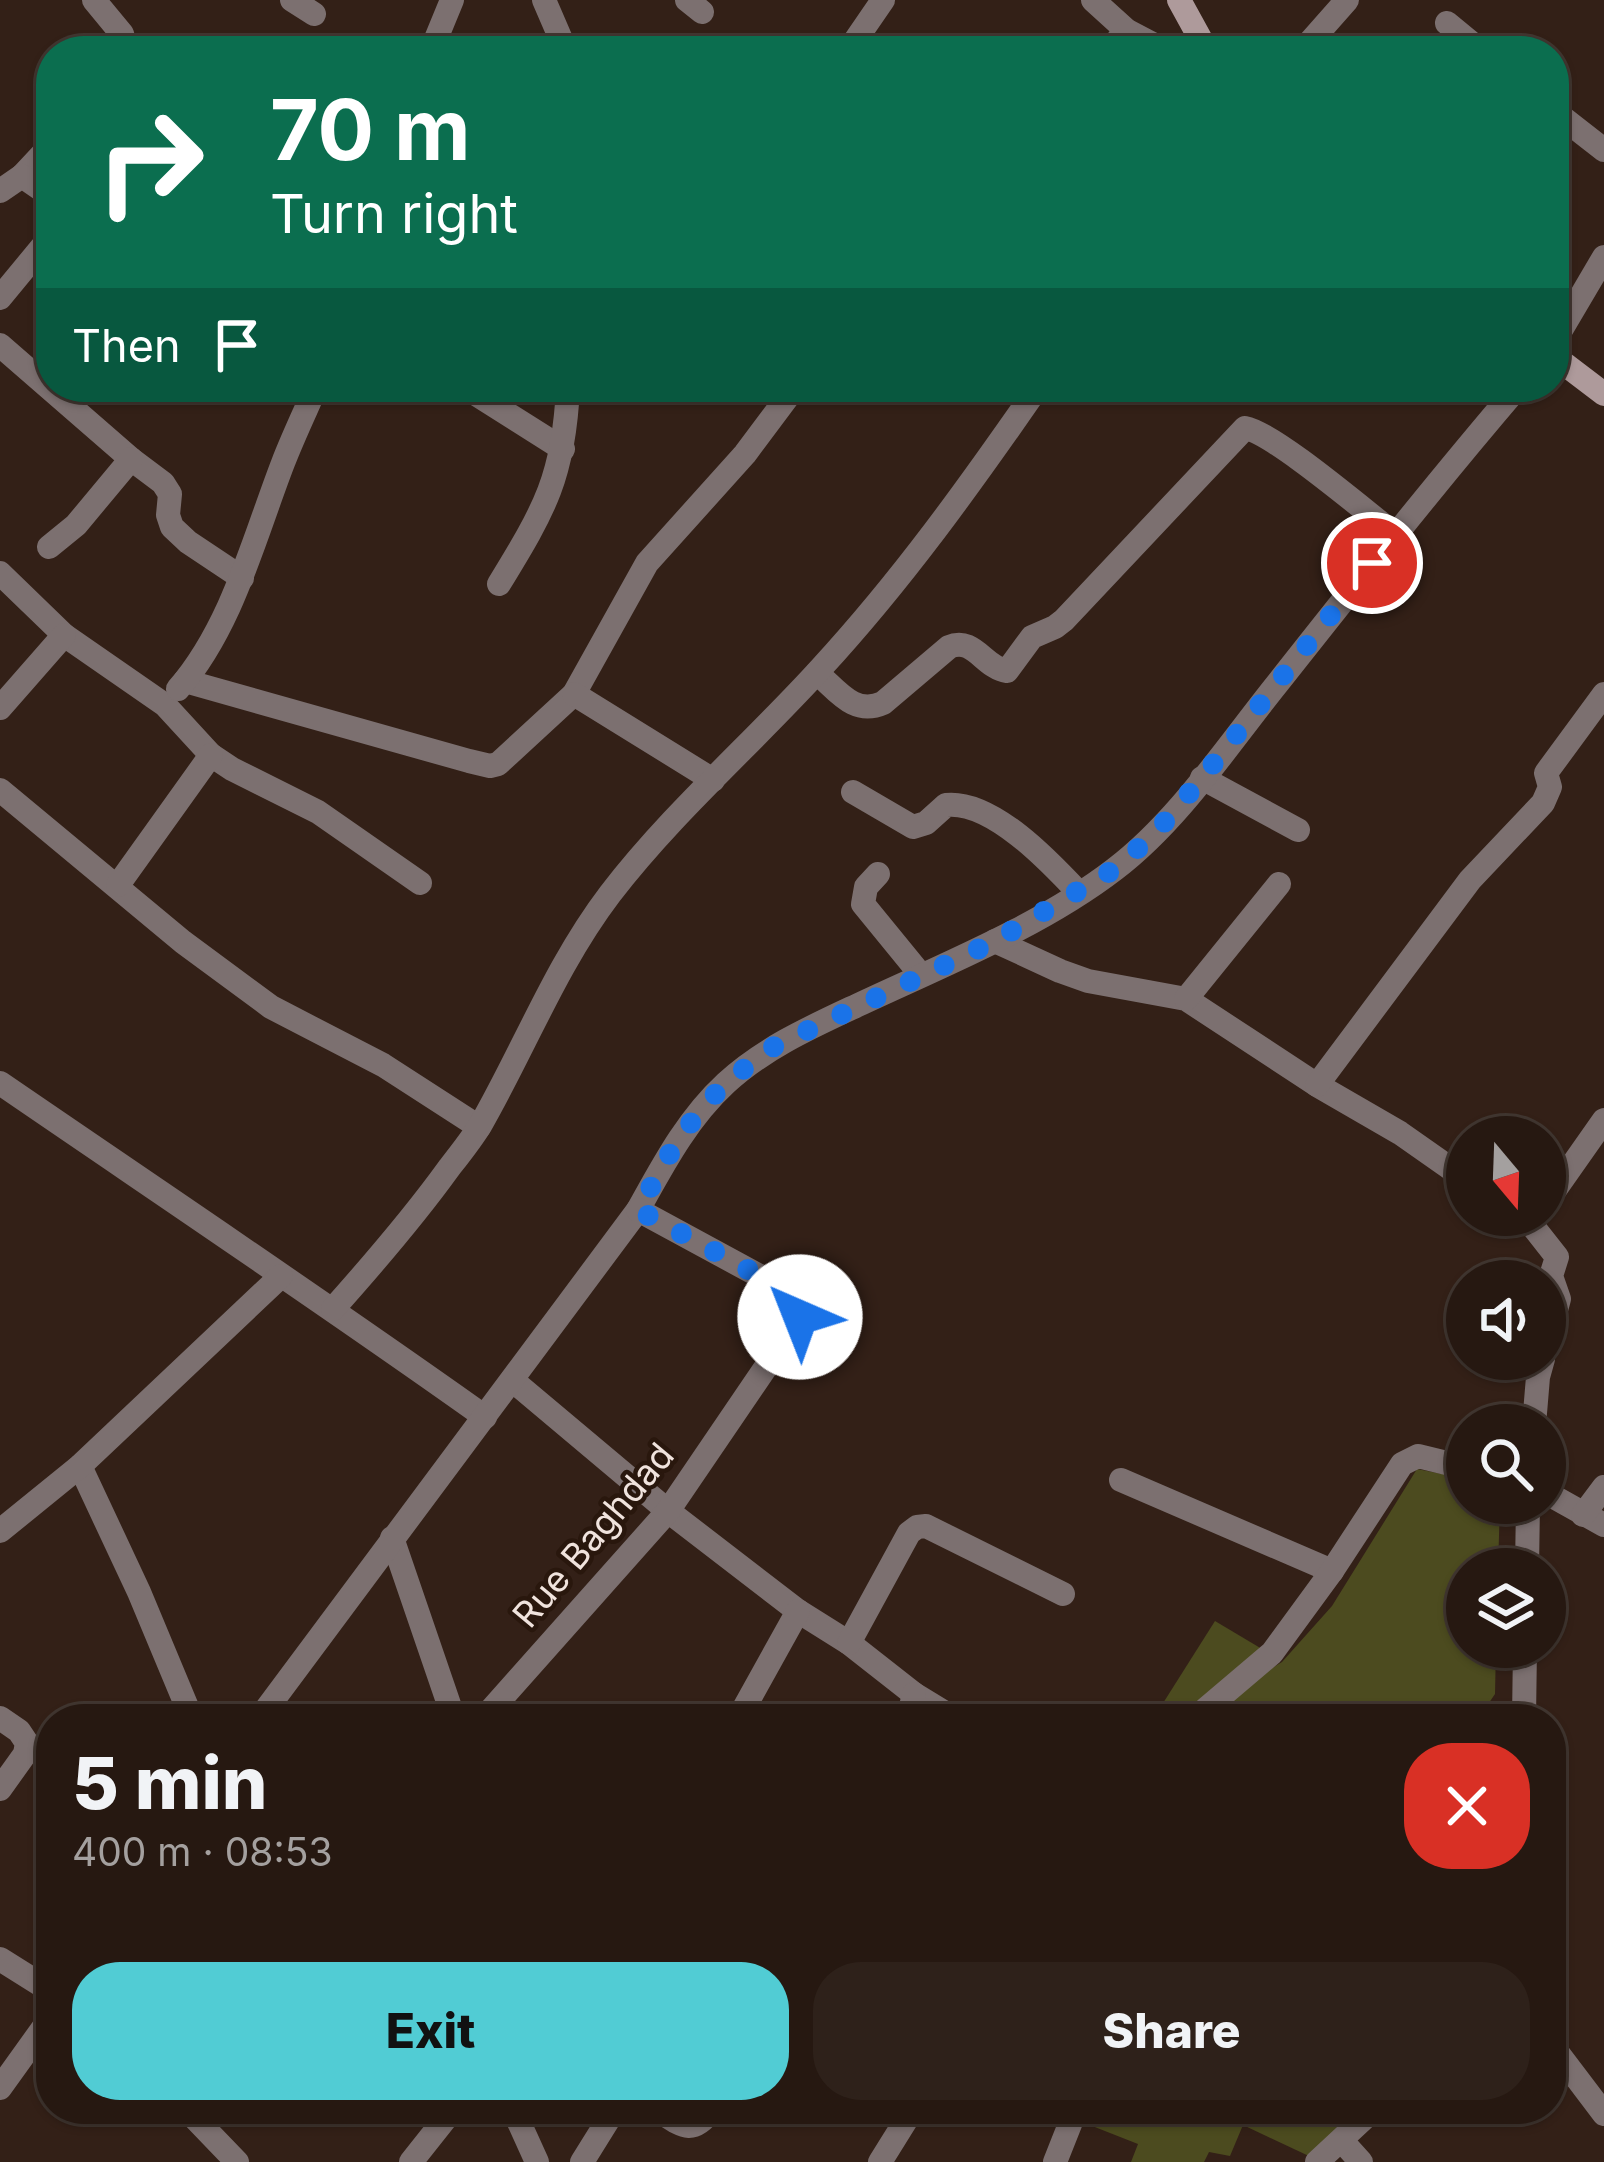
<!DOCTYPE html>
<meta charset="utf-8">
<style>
:root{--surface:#261811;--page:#2e211a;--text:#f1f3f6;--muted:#a4a09f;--line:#423731;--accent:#51ccd4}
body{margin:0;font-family:Inter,sans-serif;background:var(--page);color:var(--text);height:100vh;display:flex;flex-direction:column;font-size:45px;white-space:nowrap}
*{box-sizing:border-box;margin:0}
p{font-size:39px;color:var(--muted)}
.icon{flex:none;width:66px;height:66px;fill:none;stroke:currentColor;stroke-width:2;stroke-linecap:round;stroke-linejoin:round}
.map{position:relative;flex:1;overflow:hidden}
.sheet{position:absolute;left:36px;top:1704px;width:1530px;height:420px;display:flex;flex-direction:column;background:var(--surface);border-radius:48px;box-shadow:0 3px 9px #0004,0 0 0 3px var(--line)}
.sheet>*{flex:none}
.banner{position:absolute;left:36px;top:36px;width:1533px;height:366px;border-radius:48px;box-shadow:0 3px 9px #0004,0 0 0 3px var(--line);background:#0b6e4f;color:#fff;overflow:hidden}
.needle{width:78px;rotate:161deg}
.tools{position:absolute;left:1446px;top:1116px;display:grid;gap:24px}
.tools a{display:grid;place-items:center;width:120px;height:120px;border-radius:50%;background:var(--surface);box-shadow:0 3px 9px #0004,0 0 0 3px var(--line);font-size:60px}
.pin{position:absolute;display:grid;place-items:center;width:102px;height:102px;color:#fff;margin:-51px;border:6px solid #fff;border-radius:50%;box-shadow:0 3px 12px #0007}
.me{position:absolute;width:132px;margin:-66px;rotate:316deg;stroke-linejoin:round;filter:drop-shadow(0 0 9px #0008)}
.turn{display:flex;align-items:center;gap:42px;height:252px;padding:0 36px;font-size:54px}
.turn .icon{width:156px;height:156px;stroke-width:2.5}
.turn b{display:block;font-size:84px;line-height:102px}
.then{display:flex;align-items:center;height:114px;padding:0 36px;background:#0003;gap:24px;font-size:45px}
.round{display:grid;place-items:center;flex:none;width:126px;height:126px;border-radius:48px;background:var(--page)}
.head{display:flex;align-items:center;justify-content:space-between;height:204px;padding:0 36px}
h1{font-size:72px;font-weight:800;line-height:90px}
.button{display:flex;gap:24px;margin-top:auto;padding:24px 36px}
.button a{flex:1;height:138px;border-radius:48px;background:var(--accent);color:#111;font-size:48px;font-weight:800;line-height:138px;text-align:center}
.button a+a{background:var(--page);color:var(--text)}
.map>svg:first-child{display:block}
.green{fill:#4c4b1f}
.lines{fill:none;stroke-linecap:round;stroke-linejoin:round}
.street{stroke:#7c7070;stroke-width:24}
.secondary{stroke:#ae9a9b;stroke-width:24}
.route{stroke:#1a73e8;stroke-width:21;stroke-dasharray:0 37.8}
.labels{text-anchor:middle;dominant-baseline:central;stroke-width:9;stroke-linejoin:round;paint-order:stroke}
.street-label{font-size:36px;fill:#f0e3dd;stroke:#29170d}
</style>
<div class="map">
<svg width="1604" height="2162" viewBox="0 0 1604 2162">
<rect width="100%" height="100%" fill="#332017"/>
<g class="green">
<path d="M1417,1469L1467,1479V1503H1500L1498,1569H1467V1647H1496L1495,1694L1478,1719H1207L1221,1699L1282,1662L1332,1606Z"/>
<path d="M1215,1621L1262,1649L1188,1719H1153Z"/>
<path d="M1089,2109H1359L1311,2157L1243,2125L1230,2156L1209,2152L1204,2162H1131L1138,2144L1082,2122Z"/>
</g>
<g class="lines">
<g class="street">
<path d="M94,0L122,34L127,51"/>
<path d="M292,0L314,14"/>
<path d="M544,0L566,51"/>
<path d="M687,0L702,12"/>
<path d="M1093,0L1126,30L1166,51"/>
<path d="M1447,23L1481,51"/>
<path d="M431,51L452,0"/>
<path d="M848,51L883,0"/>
<path d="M1109,51L1126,30"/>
<path d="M1302,51L1347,0"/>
<path d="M1554,111L1604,150"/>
<path d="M22,176L51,145"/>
<path d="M0,191L22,176L51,196"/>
<path d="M0,298L51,236"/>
<path d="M1554,342L1604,257"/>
<path d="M0,345L131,459L163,483L170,494L168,515L172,527L188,542L242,578"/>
<path d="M465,387L563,449"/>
<path d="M49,547L76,525L131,459"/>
<path d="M0,573L64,635L165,705L211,755L232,769L318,812L420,883"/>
<path d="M499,584C545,509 564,476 568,387"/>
<path d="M817,673C838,691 854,716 883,703L949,647C974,636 984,668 1007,671L1032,637L1055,627L1064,620L1245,428C1274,433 1367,513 1396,535"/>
<path d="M185,681L469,761L490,766L498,764L574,694L647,563L745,454L795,387"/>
<path d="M178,689C232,627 254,538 283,463C293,437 305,412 316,387"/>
<path d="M574,694L713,780"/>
<path d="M0,708L64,635"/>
<path d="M1202,778L1298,830"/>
<path d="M0,790L183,942L271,1007L383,1065L479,1127"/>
<path d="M853,792L913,827L926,823L946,805C992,800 1050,862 1079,893"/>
<path d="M878,874L866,887L863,904L921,975"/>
<path d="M118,885L211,755"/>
<path d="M995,941L1060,971L1088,981L1186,999L1317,1085L1400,1133L1467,1180"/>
<path d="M1186,999L1279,884"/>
<path d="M0,1083C162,1194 325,1303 485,1417"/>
<path d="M1317,1085L1470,880L1543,803L1550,787L1546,773L1604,694"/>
<path d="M1545,1204L1604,1120"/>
<path d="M1518,1215L1531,1224L1557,1257L1551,1276L1559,1299L1545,1351"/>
<path d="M333,1309C374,1263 413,1218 449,1168C460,1154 472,1139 481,1124C525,1047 556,965 610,894C673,812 752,744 821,668C902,580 970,485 1038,387"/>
<path d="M512,1380L668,1511L798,1611L849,1643L914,1694L955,1719"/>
<path d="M1534,1425L1538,1377L1543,1359"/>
<path d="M80,1466L139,1592L192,1719"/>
<path d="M1121,1480L1332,1571"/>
<path d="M1545,1492L1604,1525"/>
<path d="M1583,1515L1604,1487"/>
<path d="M0,1531L80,1466L281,1276"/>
<path d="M392,1538L454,1719"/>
<path d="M1527,1569L1528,1503"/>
<path d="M849,1643L909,1533L917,1527L926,1526L1063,1594"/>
<path d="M0,1718L19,1731L27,1743L25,1754L0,1789"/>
<path d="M259,1719L638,1210C663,1165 687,1119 726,1083C764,1048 811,1027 858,1005C943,965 1041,926 1115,869C1178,821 1228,745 1277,684C1356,584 1435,484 1518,387"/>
<path d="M483,1719L668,1511L800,1317L793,1294L638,1210"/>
<path d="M738,1719L798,1611"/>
<path d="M908,1719L914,1694"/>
<path d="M1198,1719L1206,1709L1272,1653L1332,1571L1402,1464L1418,1456L1467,1468"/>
<path d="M1524,1719L1525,1647"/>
<path d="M0,1959L51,1991"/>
<path d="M1551,2044L1604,2114"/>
<path d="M0,2088L51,2017"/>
<path d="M186,2109L237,2162"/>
<path d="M513,2109L537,2162"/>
<path d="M656,2109C680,2124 692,2138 712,2109"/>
<path d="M1342,2141L1361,2162"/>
<path d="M411,2162L453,2109"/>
<path d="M582,2162L615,2109"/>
<path d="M880,2162L913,2109"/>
<path d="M1055,2162L1076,2109"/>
<path d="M1317,2162L1374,2109"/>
</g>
<g class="secondary">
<path d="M1179,0L1207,51"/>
<path d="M1554,356L1604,394"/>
</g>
</g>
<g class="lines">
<path class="route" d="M800,1317L798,1305L793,1294L638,1210L673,1148L700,1110L727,1082L771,1048L995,941L1116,868L1156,832L1202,778L1372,563"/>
</g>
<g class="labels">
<g class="street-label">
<text transform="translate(593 1535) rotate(-50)">Rue Baghdad</text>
</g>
</g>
</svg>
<div class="tools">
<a><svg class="needle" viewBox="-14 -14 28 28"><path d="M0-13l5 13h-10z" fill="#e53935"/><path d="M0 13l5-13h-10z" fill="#a4a09f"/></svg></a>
<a><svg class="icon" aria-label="sound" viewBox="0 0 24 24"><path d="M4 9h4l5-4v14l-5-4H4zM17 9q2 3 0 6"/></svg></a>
<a><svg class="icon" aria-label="search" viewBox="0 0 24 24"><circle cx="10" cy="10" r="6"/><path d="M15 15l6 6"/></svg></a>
<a><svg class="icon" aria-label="layers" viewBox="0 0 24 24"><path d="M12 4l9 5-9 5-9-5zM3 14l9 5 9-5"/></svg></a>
</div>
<div class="pin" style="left:1372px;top:563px;background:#d93025"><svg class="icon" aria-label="arrive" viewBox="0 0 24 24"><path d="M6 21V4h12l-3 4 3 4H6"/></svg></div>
<svg class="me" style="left:800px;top:1317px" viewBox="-20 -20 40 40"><circle r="19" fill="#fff"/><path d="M0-13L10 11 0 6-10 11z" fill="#1a73e8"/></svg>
<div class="banner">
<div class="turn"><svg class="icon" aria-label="right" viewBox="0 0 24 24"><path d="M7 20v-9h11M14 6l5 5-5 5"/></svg><div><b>70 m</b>Turn right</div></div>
<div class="then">Then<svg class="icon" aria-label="arrive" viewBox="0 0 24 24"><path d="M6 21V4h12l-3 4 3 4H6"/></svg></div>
</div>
<section class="sheet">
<div class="head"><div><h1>5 min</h1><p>400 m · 08:53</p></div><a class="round" style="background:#d93025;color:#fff"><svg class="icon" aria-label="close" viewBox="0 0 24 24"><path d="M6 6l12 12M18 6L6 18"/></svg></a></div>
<div class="button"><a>Exit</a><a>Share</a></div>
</section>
</div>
